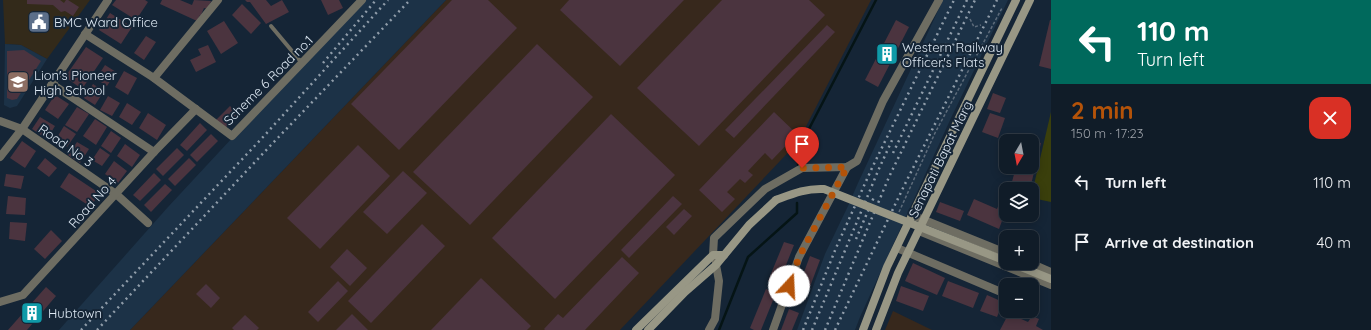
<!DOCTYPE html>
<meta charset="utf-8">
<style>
:root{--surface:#101c28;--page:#1e2934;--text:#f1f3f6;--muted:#9ca1a8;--line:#303a45;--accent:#b45309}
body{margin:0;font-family:Quicksand,sans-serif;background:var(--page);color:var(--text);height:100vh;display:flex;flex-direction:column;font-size:15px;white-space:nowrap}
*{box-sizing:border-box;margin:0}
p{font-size:13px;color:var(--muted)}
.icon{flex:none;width:22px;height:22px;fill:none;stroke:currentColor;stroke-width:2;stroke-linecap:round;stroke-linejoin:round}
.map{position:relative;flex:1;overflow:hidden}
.details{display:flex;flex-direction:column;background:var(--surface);width:320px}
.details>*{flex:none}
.hud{background:#00695c;color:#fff;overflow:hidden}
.needle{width:26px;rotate:190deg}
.fabs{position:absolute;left:999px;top:134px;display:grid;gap:8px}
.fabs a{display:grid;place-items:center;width:40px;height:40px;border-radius:8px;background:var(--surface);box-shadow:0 2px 10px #0003,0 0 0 1px var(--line);font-size:20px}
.pin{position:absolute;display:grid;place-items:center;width:34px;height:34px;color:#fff;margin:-41px -17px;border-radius:50% 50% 50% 0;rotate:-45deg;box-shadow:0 0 4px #0007}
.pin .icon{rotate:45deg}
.me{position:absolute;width:44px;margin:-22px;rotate:20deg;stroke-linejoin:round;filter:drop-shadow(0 0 3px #0008)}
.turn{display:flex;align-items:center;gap:14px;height:84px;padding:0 20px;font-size:18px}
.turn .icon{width:52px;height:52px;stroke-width:2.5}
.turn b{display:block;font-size:28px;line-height:34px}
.round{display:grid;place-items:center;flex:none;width:42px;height:42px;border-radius:12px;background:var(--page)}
.overview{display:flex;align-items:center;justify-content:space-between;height:68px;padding:0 20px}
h1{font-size:24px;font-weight:700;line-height:30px;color:var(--accent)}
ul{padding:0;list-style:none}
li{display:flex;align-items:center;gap:12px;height:60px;padding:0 20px}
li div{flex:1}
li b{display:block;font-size:15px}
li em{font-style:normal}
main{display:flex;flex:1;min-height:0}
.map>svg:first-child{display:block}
.commercial{fill:#332a1a}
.industrial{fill:#37281c}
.built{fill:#1c3247}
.green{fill:#3a3f0c}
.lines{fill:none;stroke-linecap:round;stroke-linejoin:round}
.stream{stroke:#051415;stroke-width:2.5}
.building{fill:#4b343f}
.path{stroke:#5e6c7b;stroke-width:1.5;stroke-dasharray:3 2;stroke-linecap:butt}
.service{stroke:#6e6d62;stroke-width:4}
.minor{stroke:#6e6d62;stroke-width:8}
.tertiary{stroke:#6e6d62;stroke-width:8}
.secondary{stroke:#989785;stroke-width:8}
.rail{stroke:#909daa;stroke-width:2.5;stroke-dasharray:2 4;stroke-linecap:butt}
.secondary-bridge{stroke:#989785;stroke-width:8}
.route{stroke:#b45309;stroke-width:7;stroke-dasharray:0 12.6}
.labels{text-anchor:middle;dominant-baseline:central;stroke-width:4;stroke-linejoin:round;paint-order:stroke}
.poi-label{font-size:13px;fill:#dee9f4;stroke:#152536;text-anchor:start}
.street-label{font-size:13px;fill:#dee9f4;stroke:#152536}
</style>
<main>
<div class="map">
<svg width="1051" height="330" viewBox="0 0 1051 330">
<rect width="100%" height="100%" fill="#152536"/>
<path class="commercial" d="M3,0H90L47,59L21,45L5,44Z"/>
<g class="industrial">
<path d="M446,0H871L798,142L620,330H130Z"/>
<path d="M893,311L932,330H885Z"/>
</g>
<g class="built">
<path d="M360,0H446L130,330H59L168,207Z"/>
<path d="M943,0H1008L951,118L860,317L855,330H797L825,254L848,206L858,183Z"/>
<path d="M5,44L21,45L47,59L17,106L10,108L4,105Z"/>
</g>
<path class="green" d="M1051,112V202L1032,198V193Z"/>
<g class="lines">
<g class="stream">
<path d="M798,165V150L876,0"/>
<path d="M719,330L748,257L797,213V203"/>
</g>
</g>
<g class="building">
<path d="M27,0H60L64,3L66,0H68L79,7L73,16L65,11L61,12L53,5L27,4Z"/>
<path d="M116,0H145L148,2L136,20L112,5Z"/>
<path d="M162,0H180L192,5L194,0L211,1L208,9L204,8L201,15H200L197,21L160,4Z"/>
<path d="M245,0H266L271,6L282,0L289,12L266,24L250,2H247Z"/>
<path d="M321,0H339L343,8L328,15Z"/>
<path d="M452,0H488L517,28L399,150L351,104Z"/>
<path d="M569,0H684L620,66L560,10Z"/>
<path d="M722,0H809L825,15L699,146L637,88Z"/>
<path d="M242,4L261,23L251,34L232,15Z"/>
<path d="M110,13L132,27L121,44L99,30Z"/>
<path d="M896,20L909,27L878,87L865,80Z"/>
<path d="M1050,20H1051V69L1039,66Z"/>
<path d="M224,21L238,43L221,54L207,31Z"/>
<path d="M827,25L835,32L734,138L725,130Z"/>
<path d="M146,36L156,42L144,60L134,53Z"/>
<path d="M537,44L593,97L470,225L413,172Z"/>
<path d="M208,45L216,62L196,72L190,60L201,55L198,49Z"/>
<path d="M86,47L103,58L82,89L65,77Z"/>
<path d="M24,50L41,61L17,99L12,100L7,98V51Z"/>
<path d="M105,65L116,72L107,86L96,79Z"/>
<path d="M124,71L137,78L128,95L115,87Z"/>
<path d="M93,84L104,91L95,105L84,98Z"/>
<path d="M993,93L1006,98L1000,113L987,109Z"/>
<path d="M55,95L69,104L58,119L45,110Z"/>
<path d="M108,96L120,103L112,116L100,110Z"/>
<path d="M127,103L141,112L132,125L119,117Z"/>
<path d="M230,106L239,115L224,129L215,121Z"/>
<path d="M77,107L89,114L77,132L65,125Z"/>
<path d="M774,112L797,134L772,160L765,153L748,171L753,175L745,183L740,179L727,192L735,199L722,212L699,190Z"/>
<path d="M148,113L166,125L157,140L139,128Z"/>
<path d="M990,113L1005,118L998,138L982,132Z"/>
<path d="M611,114L675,175L555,299L492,238Z"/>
<path d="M40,117L55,126L47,139L32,129Z"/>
<path d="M95,119L107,127L96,145L83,136Z"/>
<path d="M200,123L207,130L187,151L180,145Z"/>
<path d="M64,126L76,134L67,147L56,139Z"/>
<path d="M111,131L121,138L111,153L101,146Z"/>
<path d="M211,134L218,141L197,162L190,155Z"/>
<path d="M22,141L36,151L25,168L10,158Z"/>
<path d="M1032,141L1041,143L1030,189H1010L1016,167H1032Z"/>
<path d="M77,142L89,149L80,163L68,155Z"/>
<path d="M125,144L140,155L132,167L117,156Z"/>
<path d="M358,145L390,176L320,249L287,218Z"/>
<path d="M100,148L110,155L102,166L92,160Z"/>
<path d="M177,148L184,155L163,176L156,169Z"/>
<path d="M45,158L57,168L49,177L37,168Z"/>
<path d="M189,158L196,165L175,186L168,179Z"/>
<path d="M114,161L127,171L118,183L105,174Z"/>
<path d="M403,171L427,193L387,234L363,212Z"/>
<path d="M69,173L99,193L91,207L60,187Z"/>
<path d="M154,173L161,180L140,201L133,195Z"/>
<path d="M6,174L24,176L21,189L4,186Z"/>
<path d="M165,184L172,190L151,212L144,205Z"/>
<path d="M8,196L26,198L25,215L6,214Z"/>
<path d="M673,196L682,204L629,258L621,250Z"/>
<path d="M974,199L997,209L999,204L1006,206V210L999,229L967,215Z"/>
<path d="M940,202L964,211L960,221L936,212Z"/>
<path d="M684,209L692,216L674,235L666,227Z"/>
<path d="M10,222L27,223L25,241L9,239Z"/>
<path d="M422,224L445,246L371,323L348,301Z"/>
<path d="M51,230L62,241L45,259L34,249Z"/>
<path d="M784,242L794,245L778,285L768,281Z"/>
<path d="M347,249L367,268L350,286L330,267Z"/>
<path d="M810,256L820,260L805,300L795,296Z"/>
<path d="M622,257L639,273L585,330H545L544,329L558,314L563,318Z"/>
<path d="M913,263L945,278L937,295L905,281Z"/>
<path d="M481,278L531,326L527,330H431Z"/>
<path d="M338,281L348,291L318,322L308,312Z"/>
<path d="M948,281L979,293L973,308L942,296Z"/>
<path d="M206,284L220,298L211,308L196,294Z"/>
<path d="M901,286L929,296L923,311L896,301Z"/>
<path d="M46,287L56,296L27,330H8Z"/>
<path d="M766,289L776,293L761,330H754L750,328Z"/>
<path d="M987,295L1003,302L997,317L980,311Z"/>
<path d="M789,309L799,313L792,330H781Z"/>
<path d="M1010,311H1016L1022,314L1019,318L1028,322L1032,316L1039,319L1036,326L1043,330H1000Z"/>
<path d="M352,314L368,330H336Z"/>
<path d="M245,315L259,328L257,330H234L232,328Z"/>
</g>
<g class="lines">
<g class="path">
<path d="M970,19L974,27L981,25"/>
<path d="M899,212L935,133L1002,8"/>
</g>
<path class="service" d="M271,26L302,63"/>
<g class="minor">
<path d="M85,34L154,78L232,136L362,0"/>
<path d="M154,78L218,0"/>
<path d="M52,84L154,152"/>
<path d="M0,121L22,129L116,194L148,223"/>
<path d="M0,157L22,129L108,0"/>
<path d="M897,248L1001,292"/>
<path d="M0,302L23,295L154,152L196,109"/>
<path d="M709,330L715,319L719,281L716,265"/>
<path d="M773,330L799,257L847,167"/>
</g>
<g class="tertiary">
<path d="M912,215L1006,253"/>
<path d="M919,231L1051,285"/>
<path d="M715,260L713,255L714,238L765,189L802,168L847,167L857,161L883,101L939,0"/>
<path d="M1030,263L1051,272"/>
</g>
<g class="secondary">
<path d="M1011,263L1051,279"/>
<path d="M636,330L713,255H724"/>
<path d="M648,330L685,292L716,265L749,225L776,200"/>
<path d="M863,330L887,267L1016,0"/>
<path d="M876,330L898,273L1030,0"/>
</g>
<g class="rail">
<path d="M323,63L376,0"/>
<path d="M893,153L967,0"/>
<path d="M856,239L874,197"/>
<path d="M81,330L264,136L388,0"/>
<path d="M97,330L271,145L410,0"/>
<path d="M803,330L836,248L872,168L954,0"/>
<path d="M812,330L878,171L893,138"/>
<path d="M825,330L889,177L975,0"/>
<path d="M835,330L904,186L997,0"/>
</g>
<path class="secondary-bridge" d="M776,200C792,194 806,188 824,189L1006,261"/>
</g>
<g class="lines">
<path class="route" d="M789,286L799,257L847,167L802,168"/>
</g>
<defs>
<g id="civic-square" transform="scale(1.15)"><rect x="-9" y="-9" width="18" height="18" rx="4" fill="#5c6f8a" stroke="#152536"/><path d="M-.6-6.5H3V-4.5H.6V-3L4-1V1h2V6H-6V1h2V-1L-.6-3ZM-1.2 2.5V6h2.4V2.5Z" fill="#fff"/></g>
<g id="building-square" transform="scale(1.15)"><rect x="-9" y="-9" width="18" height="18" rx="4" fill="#0f9aa8" stroke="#152536"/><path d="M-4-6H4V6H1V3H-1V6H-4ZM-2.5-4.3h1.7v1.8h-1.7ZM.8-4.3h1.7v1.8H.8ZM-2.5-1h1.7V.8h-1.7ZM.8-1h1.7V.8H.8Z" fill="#fff"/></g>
<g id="school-square" transform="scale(1.15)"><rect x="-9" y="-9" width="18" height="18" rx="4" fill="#8d6e63" stroke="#152536"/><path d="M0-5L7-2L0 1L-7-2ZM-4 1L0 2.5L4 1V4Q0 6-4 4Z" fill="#fff"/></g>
</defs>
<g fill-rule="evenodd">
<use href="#civic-square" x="39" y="22"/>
<use href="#building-square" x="887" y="54"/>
<use href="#school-square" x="18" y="82"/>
<use href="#building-square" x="32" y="313"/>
</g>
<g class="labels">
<g class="poi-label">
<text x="54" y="22">BMC Ward Office</text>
<text x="902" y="47">Western Railway<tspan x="902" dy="15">Officer's Flats</tspan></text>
<text x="34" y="75">Lion's Pioneer<tspan x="34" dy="15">High School</tspan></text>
<text x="48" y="313">Hubtown</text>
</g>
<g class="street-label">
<text transform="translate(268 80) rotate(-45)">Scheme 6 Road no.1</text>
<text transform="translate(66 145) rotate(35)">Road No 3</text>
<text transform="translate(940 159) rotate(-64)">Senapati Bapat Marg</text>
<text transform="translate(92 202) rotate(-48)">Road No 4</text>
</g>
</g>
</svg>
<div class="fabs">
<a><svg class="needle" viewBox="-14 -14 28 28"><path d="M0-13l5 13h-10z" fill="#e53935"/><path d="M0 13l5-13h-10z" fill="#9ca1a8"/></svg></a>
<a><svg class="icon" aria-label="layers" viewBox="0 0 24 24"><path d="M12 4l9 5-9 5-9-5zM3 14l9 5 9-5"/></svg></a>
<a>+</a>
<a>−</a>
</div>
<div class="pin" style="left:802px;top:168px;background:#d93025"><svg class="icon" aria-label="arrive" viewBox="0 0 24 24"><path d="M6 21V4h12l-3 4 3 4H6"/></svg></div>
<svg class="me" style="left:789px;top:286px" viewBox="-20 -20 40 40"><circle r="19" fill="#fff"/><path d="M0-13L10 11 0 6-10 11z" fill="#b45309"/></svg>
</div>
<section class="details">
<div class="hud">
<div class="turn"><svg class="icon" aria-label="left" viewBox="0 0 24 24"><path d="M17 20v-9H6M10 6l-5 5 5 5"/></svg><div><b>110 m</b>Turn left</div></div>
</div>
<div class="overview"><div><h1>2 min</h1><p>150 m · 17:23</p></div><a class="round" style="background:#d93025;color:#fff"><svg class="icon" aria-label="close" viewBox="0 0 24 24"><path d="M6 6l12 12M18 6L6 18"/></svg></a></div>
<ul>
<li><svg class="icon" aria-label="left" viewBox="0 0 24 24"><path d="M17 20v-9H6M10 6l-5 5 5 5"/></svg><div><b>Turn left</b></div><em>110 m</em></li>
<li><svg class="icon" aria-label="arrive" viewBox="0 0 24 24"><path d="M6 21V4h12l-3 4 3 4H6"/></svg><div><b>Arrive at destination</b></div><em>40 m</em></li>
</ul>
</section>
</main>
